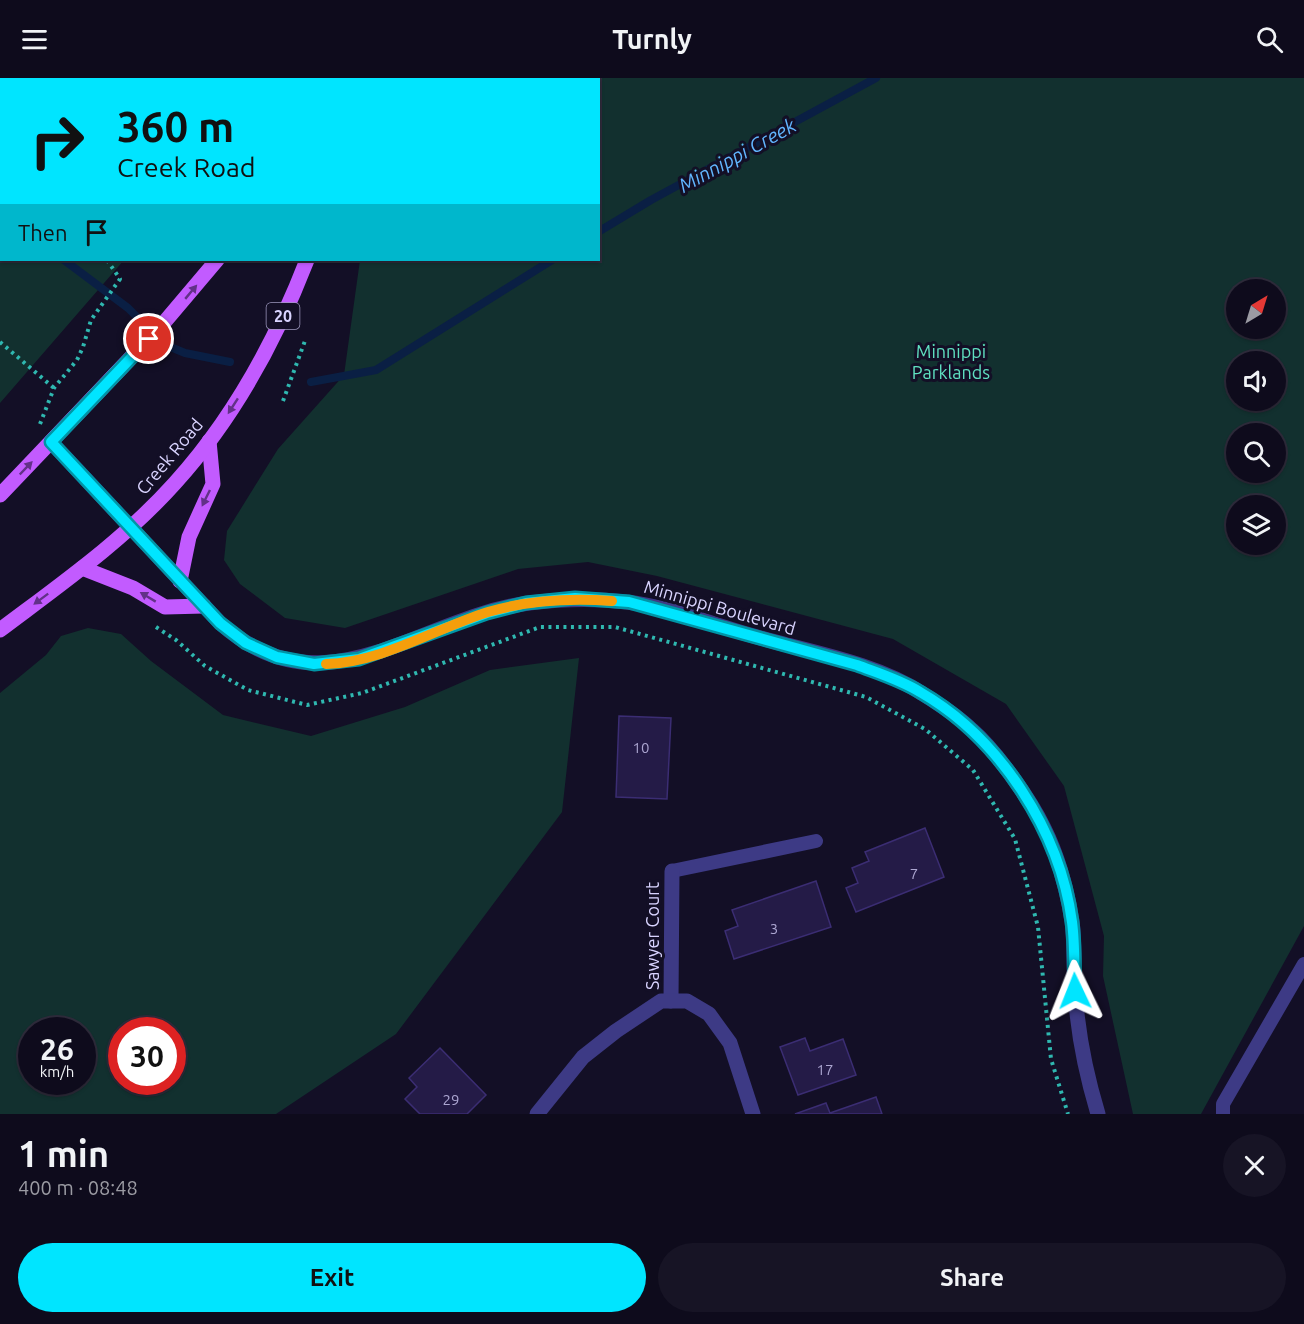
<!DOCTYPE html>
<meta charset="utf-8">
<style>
:root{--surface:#0e0b1c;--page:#171425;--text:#f1f3f6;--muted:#9b9ba3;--line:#2e2b3b;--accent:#00e5ff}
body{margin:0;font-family:Ubuntu,sans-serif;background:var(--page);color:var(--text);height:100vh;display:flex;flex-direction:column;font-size:22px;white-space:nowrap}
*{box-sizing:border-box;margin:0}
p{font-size:20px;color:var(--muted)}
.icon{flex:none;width:33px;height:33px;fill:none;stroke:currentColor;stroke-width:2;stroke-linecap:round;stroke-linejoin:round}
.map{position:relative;height:1036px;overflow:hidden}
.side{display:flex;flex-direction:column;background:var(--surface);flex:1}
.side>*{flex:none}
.hud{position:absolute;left:0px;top:0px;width:600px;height:183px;box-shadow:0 2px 4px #0004,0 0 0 2px var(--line);background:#00e5ff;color:#111;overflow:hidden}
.needle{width:39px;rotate:38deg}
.buttons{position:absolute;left:1226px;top:201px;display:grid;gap:12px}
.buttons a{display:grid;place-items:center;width:60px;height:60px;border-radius:50%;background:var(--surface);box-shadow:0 2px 4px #0004,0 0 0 2px var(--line);font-size:30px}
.speed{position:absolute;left:18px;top:939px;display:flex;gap:12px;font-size:30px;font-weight:700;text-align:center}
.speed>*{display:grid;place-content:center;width:78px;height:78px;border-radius:50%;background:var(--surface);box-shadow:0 2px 4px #0004,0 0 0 2px var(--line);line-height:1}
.speed small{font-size:15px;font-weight:400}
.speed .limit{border:9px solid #d22;background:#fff;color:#111}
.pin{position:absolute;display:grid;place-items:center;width:51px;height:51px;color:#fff;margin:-26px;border:3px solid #fff;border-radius:50%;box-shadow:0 2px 6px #0007}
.me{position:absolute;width:66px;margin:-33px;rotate:358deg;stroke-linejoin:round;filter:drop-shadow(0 0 4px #0008)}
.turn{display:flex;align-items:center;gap:21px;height:126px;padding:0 18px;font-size:27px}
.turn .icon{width:78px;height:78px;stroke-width:2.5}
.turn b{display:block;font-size:42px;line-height:51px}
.then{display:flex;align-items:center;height:57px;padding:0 18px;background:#0003;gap:12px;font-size:22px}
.round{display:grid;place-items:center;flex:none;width:63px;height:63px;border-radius:32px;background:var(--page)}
.headline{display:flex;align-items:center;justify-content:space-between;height:102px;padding:0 18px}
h1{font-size:36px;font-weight:700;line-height:45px}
.primary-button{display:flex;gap:12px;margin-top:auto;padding:12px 18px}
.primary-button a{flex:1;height:69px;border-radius:36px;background:var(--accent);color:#111;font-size:24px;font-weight:700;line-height:69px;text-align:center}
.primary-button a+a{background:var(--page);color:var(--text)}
header{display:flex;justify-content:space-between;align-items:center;height:78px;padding:0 18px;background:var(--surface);font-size:27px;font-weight:700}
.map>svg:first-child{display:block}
.green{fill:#12302f;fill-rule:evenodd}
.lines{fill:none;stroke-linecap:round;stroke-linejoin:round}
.stream{stroke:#0a1f44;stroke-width:8}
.building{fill:#241b47;stroke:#3b2d73;stroke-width:1.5}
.path{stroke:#2fb8b0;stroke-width:4;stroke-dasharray:3 4.5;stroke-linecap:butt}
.lane{stroke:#3d3a85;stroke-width:14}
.street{stroke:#3d3a85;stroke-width:15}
.primary{stroke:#c25bff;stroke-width:15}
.oneway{fill:#623188}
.route-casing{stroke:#0095a6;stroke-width:15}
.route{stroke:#00e5ff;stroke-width:10}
.slow{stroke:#f59e0b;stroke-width:10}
.labels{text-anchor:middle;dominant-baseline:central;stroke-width:6;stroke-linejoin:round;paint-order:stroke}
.number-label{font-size:15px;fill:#aca6d1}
.shield{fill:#130f26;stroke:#9e99be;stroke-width:1.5}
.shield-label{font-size:16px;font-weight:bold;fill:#d9d4ff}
.park-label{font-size:18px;fill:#5fe0c0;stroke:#130f26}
.street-label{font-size:18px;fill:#d9d4ff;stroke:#130f26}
.water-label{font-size:20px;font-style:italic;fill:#62b6ff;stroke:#130f26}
</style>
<header><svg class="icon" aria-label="menu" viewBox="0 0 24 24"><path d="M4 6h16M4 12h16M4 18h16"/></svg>Turnly<svg class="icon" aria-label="search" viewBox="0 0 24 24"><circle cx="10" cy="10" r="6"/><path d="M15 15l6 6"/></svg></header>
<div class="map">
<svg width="1304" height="1036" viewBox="0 0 1304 1036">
<rect width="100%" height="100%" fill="#130f26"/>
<g class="green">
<path d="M400,0H1304V848L1201,1036H1133L1103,898L1104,858L1064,708L1006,626L893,561L657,498L588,484L518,491L345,550L285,540L240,506L224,482L227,453L278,371L344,297L360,182H598V2ZM1236,212H1275V250H1236ZM1236,284H1275V322H1236ZM1236,356H1275V394H1236ZM1236,428H1275V466H1236Z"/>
<path d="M0,65L2,182H124L0,325Z"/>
<path d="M88,550L121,556L151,583L223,637L311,658L405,629L490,592L579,580L562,734L396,956L276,1036H0V615L46,577L61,558ZM32,952H82V1004H32ZM122,952H172V1004H122Z"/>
</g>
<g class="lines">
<g class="stream">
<path d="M0,121L2,122"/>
<path d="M598,154L651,122L876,0"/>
<path d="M64,182L128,230L143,245"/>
<path d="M168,268L185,275L230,284"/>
<path d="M311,304L376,292L552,182"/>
</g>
</g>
<g class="building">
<path d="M619,638L671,640L667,721L616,719Z"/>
<path d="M925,750L944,799L856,834L846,810L858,805L852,790L869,783L865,774Z"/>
<path d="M816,803L831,849L734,881L725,853L738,848L732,832Z"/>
<path d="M805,960L810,973L843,961L856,997L798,1017L780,969Z"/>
<path d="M440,970L486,1017L467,1036H420L405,1021L417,1009L409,1000Z"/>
<path d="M876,1019L882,1036H795L826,1025L830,1035Z"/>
</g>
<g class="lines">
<g class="path">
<path d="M0,85L2,86"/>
<path d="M0,264L54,310"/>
<path d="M283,323L306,260"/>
<path d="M40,346L54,310L77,282L83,269L91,242L120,201L107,182"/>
<path d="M156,549L176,562L205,588L248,612L307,627L362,615L540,549H615L866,619L925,651L973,692L1015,761L1038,849L1051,981L1068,1036"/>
</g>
<g class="lane">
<path d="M672,793L816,763"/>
<path d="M1223,1036V1026L1304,886"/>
</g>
<g class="street">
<path d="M51,364L220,545C325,639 419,539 529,525C562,521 594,520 626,524C666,528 711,546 750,557C804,573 875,584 923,616C939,626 958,638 972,652C996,673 1030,721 1044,750C1058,778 1067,812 1072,843C1075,865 1073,888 1075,910C1077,952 1086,996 1098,1036"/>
<path d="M671,923L672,793"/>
<path d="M537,1036L583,979L616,953L661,923H687L709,936L730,965L753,1036"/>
</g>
<g class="primary">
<path d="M310,2L311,0"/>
<path d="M358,2V0"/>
<path d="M0,417L162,247L217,182"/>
<path d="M82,490L133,510L165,529L204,528"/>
<path d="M180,503L189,459L213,406L209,363"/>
<path d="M0,552C61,506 124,462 175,405C233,341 276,262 307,182"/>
</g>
</g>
<defs><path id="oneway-solid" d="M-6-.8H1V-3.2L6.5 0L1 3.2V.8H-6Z" transform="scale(1.5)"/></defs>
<g class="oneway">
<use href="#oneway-solid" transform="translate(191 214) rotate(-50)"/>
<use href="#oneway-solid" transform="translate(233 328) rotate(123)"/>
<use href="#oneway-solid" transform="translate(26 390) rotate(-46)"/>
<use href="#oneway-solid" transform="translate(206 420) rotate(116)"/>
<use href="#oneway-solid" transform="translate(148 519) rotate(-149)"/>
<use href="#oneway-solid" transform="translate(41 521) rotate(143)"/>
</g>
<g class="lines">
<g class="route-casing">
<path id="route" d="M149,261L51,364L220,545L246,565L277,579L314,586L359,581L487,535L526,525L575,520L629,524L857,587C878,595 901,602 920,614C1000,660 1060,753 1072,844C1075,866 1074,890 1075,913"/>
</g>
<use href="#route" class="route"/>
<path class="slow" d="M326,586C380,585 437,550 488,534C529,522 569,520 612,523"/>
</g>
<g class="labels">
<g class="number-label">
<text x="641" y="669">10</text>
<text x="914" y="795">7</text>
<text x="774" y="850">3</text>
<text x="825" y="991">17</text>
<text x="451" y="1021">29</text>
</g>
<rect class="shield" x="266.5" y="225" width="33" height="26" rx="4.5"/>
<g class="shield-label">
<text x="283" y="238">20</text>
</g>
<g class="park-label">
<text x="951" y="273">Minnippi<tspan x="951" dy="21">Parklands</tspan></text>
</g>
<g class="street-label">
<text transform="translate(169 378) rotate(-50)">Creek Road</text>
<text transform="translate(720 529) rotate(16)">Minnippi Boulevard</text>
<text transform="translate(652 858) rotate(-90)">Sawyer Court</text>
</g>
<g class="water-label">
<text transform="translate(737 77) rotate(-29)">Minnippi Creek</text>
</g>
</g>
</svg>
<div class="buttons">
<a><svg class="needle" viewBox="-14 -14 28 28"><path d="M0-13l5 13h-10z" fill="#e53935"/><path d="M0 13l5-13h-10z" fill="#9b9ba3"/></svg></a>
<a><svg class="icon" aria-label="sound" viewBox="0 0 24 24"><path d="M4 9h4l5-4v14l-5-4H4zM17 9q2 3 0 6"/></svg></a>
<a><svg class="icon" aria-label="search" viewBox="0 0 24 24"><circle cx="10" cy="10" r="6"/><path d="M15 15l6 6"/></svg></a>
<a><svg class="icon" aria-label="layers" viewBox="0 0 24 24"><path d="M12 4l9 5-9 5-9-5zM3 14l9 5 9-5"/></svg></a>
</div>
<div class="speed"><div>26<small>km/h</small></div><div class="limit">30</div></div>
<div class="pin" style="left:149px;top:261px;background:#d93025"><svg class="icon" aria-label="arrive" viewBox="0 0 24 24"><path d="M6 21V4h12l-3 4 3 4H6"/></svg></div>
<svg class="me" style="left:1075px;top:913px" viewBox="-20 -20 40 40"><path d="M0-17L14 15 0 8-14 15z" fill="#00e5ff" stroke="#fff" stroke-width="4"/></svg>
<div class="hud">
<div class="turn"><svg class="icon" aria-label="right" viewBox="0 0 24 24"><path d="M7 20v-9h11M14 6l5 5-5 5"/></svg><div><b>360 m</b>Creek Road</div></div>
<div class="then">Then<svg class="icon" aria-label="arrive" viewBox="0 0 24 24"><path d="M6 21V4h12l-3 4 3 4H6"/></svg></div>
</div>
</div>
<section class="side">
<div class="headline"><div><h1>1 min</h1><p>400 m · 08:48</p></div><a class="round"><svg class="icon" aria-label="close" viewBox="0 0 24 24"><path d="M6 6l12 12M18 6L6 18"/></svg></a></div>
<div class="primary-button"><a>Exit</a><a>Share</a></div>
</section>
